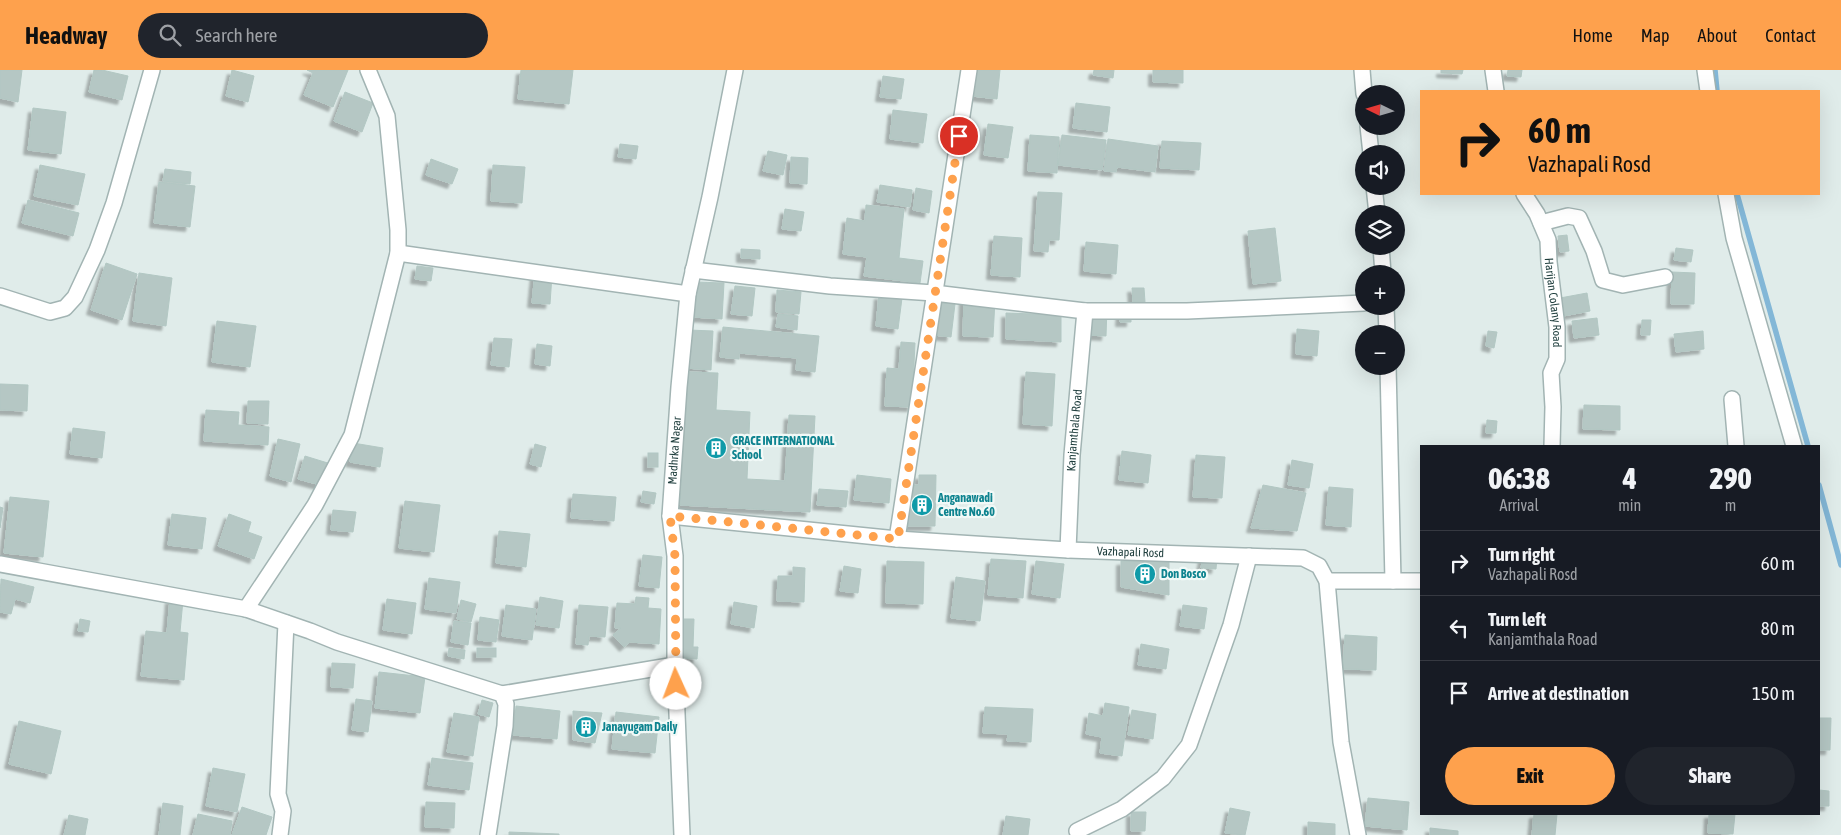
<!DOCTYPE html>
<meta charset="utf-8">
<style>
:root{--surface:#171b24;--page:#20242c;--text:#f1f3f6;--muted:#9ea1a6;--line:#363941;--accent:#fea14d}
body{margin:0;font-family:"Asap Condensed",sans-serif;background:var(--page);color:var(--text);height:100vh;display:flex;flex-direction:column;font-size:19px;white-space:nowrap}
*{box-sizing:border-box;margin:0}
p{font-size:16px;color:var(--muted)}
.icon{flex:none;width:28px;height:28px;fill:none;stroke:currentColor;stroke-width:2;stroke-linecap:round;stroke-linejoin:round}
.map{position:relative;flex:1;overflow:hidden}
.side{position:absolute;left:1420px;top:375px;width:400px;height:370px;display:flex;flex-direction:column;background:var(--surface);border-radius:0px;box-shadow:0 5px 20px #0002}
.side>*{flex:none}
.banner{position:absolute;left:1420px;top:20px;width:400px;height:105px;border-radius:0px;box-shadow:0 5px 20px #0002;background:#fea14d;color:#111;overflow:hidden}
.needle{width:32px;rotate:275deg}
.tools{position:absolute;left:1355px;top:15px;display:grid;gap:10px}
.tools a{display:grid;place-items:center;width:50px;height:50px;border-radius:50%;background:var(--surface);box-shadow:0 5px 20px #0002;font-size:25px}
.pin{position:absolute;display:grid;place-items:center;width:42px;height:42px;color:#fff;margin:-21px;border:2px solid #fff;border-radius:50%;box-shadow:0 1px 5px #0007}
.me{position:absolute;width:55px;margin:-28px;rotate:358deg;stroke-linejoin:round;filter:drop-shadow(0 0 4px #0008)}
.turn{display:flex;align-items:center;gap:18px;height:105px;padding:0 25px;font-size:22px}
.turn .icon{width:65px;height:65px;stroke-width:2.5}
.turn b{display:block;font-size:35px;line-height:42px}
.eta{display:flex;justify-content:space-evenly;align-items:center;height:85px;text-align:center}
.eta b{font-size:30px;font-weight:800;line-height:35px}
.cta{display:flex;gap:10px;margin-top:auto;padding:10px 25px}
.cta a{flex:1;height:58px;border-radius:30px;background:var(--accent);color:#111;font-size:20px;font-weight:800;line-height:58px;text-align:center}
.cta a+a{background:var(--page);color:var(--text)}
ul{padding:0;list-style:none}
li{display:flex;align-items:center;gap:15px;height:65px;padding:0 25px;border-top:1px solid var(--line)}
li div{flex:1}
li b{display:block;font-size:19px}
li em{font-style:normal}
header{display:flex;align-items:center;gap:30px;box-sizing:border-box;height:70px;padding:0 25px;background:var(--accent);color:#111}
header strong{font-size:24px}
nav{display:flex;gap:28px;margin-inline-start:auto;font-size:18px}
.search{width:350px;height:45px;background:var(--page);display:flex;align-items:center;gap:12px;box-sizing:border-box;padding:0 18px;border-radius:28px;color:var(--muted);font-size:19px}
.map>svg:first-child{display:block}
.lines{fill:none;stroke-linecap:round;stroke-linejoin:round}
.stream{stroke:#83b7d7;stroke-width:5.5}
.building{fill:#b5c7c4;stroke:#b2c7c3;filter:url(#shadow)}
.minor-casing{stroke:#a2b4b3;stroke-width:18}
.minor{stroke:#fff;stroke-width:15}
.route{stroke:#fea14d;stroke-width:9;stroke-dasharray:0 16.2}
.labels{text-anchor:middle;dominant-baseline:central;stroke-width:4.5;stroke-linejoin:round;paint-order:stroke}
.street-label{font-size:12px;fill:#1f3e3d;stroke:#f1f9f7}
.culture-label{font-size:12px;font-weight:bold;fill:#0d838f;stroke:#f1f9f7;text-anchor:start}
</style>
<header>
<strong>Headway</strong>
<div class="search"><svg class="icon" aria-label="search" viewBox="0 0 24 24"><circle cx="10" cy="10" r="6"/><path d="M15 15l6 6"/></svg>Search here</div>
<nav><a>Home</a><a>Map</a><a>About</a><a>Contact</a></nav>
</header>
<div class="map">
<svg width="1841" height="765" viewBox="0 0 1841 765">
<defs>
<filter id="shadow"><feDropShadow dx="-4.5" dy="4.5" stdDeviation="1" flood-color="#0004"/></filter>
</defs>
<rect width="100%" height="100%" fill="#e0ecea"/>
<g class="lines">
<g class="stream">
<path d="M1715,0L1717,21"/>
<path d="M1737,124L1808,376"/>
<path d="M1819,415L1841,495"/>
</g>
</g>
<g class="building">
<path d="M0,0H22L18,32L0,28Z"/>
<path d="M94,0H102L128,6L122,30L89,22Z"/>
<path d="M232,0L254,6L248,32L226,26Z"/>
<path d="M307,0H348L333,37L304,25L313,3Z"/>
<path d="M521,0H573L569,34L518,29Z"/>
<path d="M974,0H1000L997,29L972,26Z"/>
<path d="M1094,0H1114L1113,8L1093,5Z"/>
<path d="M1153,0H1183V13L1153,12Z"/>
<path d="M1441,0H1463L1462,4L1441,3Z"/>
<path d="M1508,0H1522L1521,7L1507,6Z"/>
<path d="M883,6L904,9L901,29L880,27Z"/>
<path d="M345,22L373,33L362,62L334,51Z"/>
<path d="M1076,33L1110,37L1107,62L1073,58Z"/>
<path d="M33,38L66,42L61,84L28,80Z"/>
<path d="M893,40L927,44L923,73L890,69Z"/>
<path d="M988,54L1013,57L1008,88L984,85Z"/>
<path d="M1030,65L1059,67L1057,103L1028,101Z"/>
<path d="M1062,65L1106,70L1102,100L1058,95Z"/>
<path d="M1108,69L1158,76L1155,102L1117,97L1116,102L1104,101Z"/>
<path d="M1162,71L1201,73L1199,100L1160,98Z"/>
<path d="M620,74L638,76L636,89L618,87Z"/>
<path d="M768,81L787,85L783,105L763,101Z"/>
<path d="M791,87L808,88L807,114L790,113Z"/>
<path d="M431,89L458,99L452,114L426,105Z"/>
<path d="M40,95L85,104L78,135L34,126Z"/>
<path d="M493,95L525,97L522,133L491,131Z"/>
<path d="M165,99L191,102L190,114L163,111Z"/>
<path d="M159,112L195,116L190,157L154,153Z"/>
<path d="M880,115L912,120L910,137L877,132Z"/>
<path d="M916,118L932,121L929,143L913,140Z"/>
<path d="M1038,122L1062,123L1059,170H1049L1048,182L1034,181Z"/>
<path d="M28,130L79,143L73,166L22,153Z"/>
<path d="M866,135L904,139L899,188L923,191L920,213L864,206L867,187L843,184L847,148L865,151Z"/>
<path d="M785,139L804,142L801,161L782,159Z"/>
<path d="M1275,158L1281,211L1253,214L1248,161Z"/>
<path d="M1567,165L1569,181L1560,182L1558,166Z"/>
<path d="M994,166L1022,168L1020,207L991,205Z"/>
<path d="M1086,172L1118,175L1116,204L1084,201Z"/>
<path d="M1676,178L1693,180L1691,192L1674,190Z"/>
<path d="M741,179L760,180V189L741,188Z"/>
<path d="M106,193L137,204L122,250L91,240Z"/>
<path d="M417,196L433,198L431,211L415,209Z"/>
<path d="M1672,202L1695,203L1694,234H1671Z"/>
<path d="M139,203L172,208L166,256L133,251Z"/>
<path d="M535,203L552,205L550,234L532,233Z"/>
<path d="M696,212L724,213L722,249L693,247Z"/>
<path d="M735,216L755,218L752,246L731,244Z"/>
<path d="M1132,218H1144L1145,232H1133Z"/>
<path d="M777,220L801,222L799,244L776,242Z"/>
<path d="M1587,223L1590,241L1563,246L1560,228Z"/>
<path d="M879,225L902,228L898,259L876,256Z"/>
<path d="M964,228L995,230L993,267L963,266Z"/>
<path d="M937,232L955,234L951,267L933,265Z"/>
<path d="M1089,237L1107,238L1106,266L1088,265Z"/>
<path d="M1121,238H1131V252H1120Z"/>
<path d="M1006,243L1061,245V272L1006,269Z"/>
<path d="M778,244L798,246L797,260L776,257Z"/>
<path d="M1597,248L1599,265L1574,268L1572,251Z"/>
<path d="M1642,250H1651L1650,265H1641Z"/>
<path d="M217,251L256,256L250,297L212,292Z"/>
<path d="M723,257L819,266L815,302L796,300L797,288L739,283V289L720,287Z"/>
<path d="M1297,259L1319,261L1317,286L1296,284Z"/>
<path d="M689,260L713,261L711,300L686,298Z"/>
<path d="M1488,261L1497,262L1494,278L1486,276Z"/>
<path d="M1703,261L1704,279L1676,282L1674,264Z"/>
<path d="M494,268L512,269L509,297L491,295Z"/>
<path d="M901,272L915,273L912,337L885,336L887,298L899,299Z"/>
<path d="M537,274L552,276L550,296L535,294Z"/>
<path d="M687,302L718,303L716,340L750,342L747,409L785,411L789,345L815,346L810,442L680,435Z"/>
<path d="M1026,302L1055,304L1052,356L1023,354Z"/>
<path d="M0,314L28,315L27,341L0,340Z"/>
<path d="M248,331H269L268,354L247,353Z"/>
<path d="M1584,335L1620,336V360L1583,359Z"/>
<path d="M206,340L239,342L238,355L269,357L268,375L204,371Z"/>
<path d="M1487,350L1497,351L1496,363H1486Z"/>
<path d="M73,358L105,362L102,388L70,384Z"/>
<path d="M278,369L300,374L291,412L270,406Z"/>
<path d="M353,373L383,378L380,397L350,392Z"/>
<path d="M535,374L546,377L541,397L530,394Z"/>
<path d="M1122,381L1151,385L1148,413L1119,410Z"/>
<rect x="648" y="383" width="10" height="14"/>
<path d="M1196,385L1225,387L1222,428L1193,427Z"/>
<path d="M305,386L331,394L324,416L298,409Z"/>
<path d="M1292,390L1313,394L1309,418L1288,415Z"/>
<path d="M857,405L891,409L889,433L854,430Z"/>
<path d="M919,405H936L935,456H908L909,415H919Z"/>
<path d="M1263,415L1306,423L1297,461L1251,458Z"/>
<path d="M1329,417L1353,419L1351,457L1326,455Z"/>
<path d="M819,419L848,421L846,437L817,435Z"/>
<path d="M643,421L656,423L654,434L641,432Z"/>
<path d="M573,424L616,427L614,451L571,448Z"/>
<path d="M10,427L49,431L43,487L4,483Z"/>
<path d="M405,431L440,435L434,482L399,478Z"/>
<path d="M0,437L3,438L0,458Z"/>
<path d="M333,440L356,442L353,462L331,460Z"/>
<path d="M172,444L206,448L202,479L168,475Z"/>
<path d="M229,444L251,452L248,462L262,467L254,489L218,476Z"/>
<path d="M499,461L530,464L526,497L496,493Z"/>
<path d="M643,485L662,487L659,518L639,516Z"/>
<path d="M1203,487L1217,488L1216,499L1201,498Z"/>
<path d="M991,489L1026,491L1023,528L988,525Z"/>
<path d="M1169,490V525L1121,517V491Z"/>
<path d="M887,491L924,492L923,534L886,533Z"/>
<path d="M1036,491L1064,494L1060,528L1032,524Z"/>
<path d="M844,496L861,499L858,523L840,521Z"/>
<path d="M793,497L805,498L804,532L777,531L778,506H793Z"/>
<path d="M956,507L985,511L980,551L951,548Z"/>
<path d="M429,508L460,512L456,543L425,539Z"/>
<path d="M1,509L34,517L30,533L15,529L11,544L0,542Z"/>
<path d="M540,527L563,531L559,558L536,555Z"/>
<path d="M636,527L649,528L648,538L661,539L659,574L630,572L624,577L613,565L621,558H615L617,533L635,534Z"/>
<path d="M170,529L183,530L180,562L188,563L184,610L141,606L146,561L167,563Z"/>
<path d="M387,529L416,533L412,564L383,560Z"/>
<path d="M461,530L476,534L471,552L457,549Z"/>
<path d="M734,532L757,536L754,558L731,554Z"/>
<path d="M506,535L536,539L532,570L502,566Z"/>
<path d="M579,535L608,537L605,567L589,566L588,575L576,574Z"/>
<path d="M1183,535L1207,538L1204,559L1180,556Z"/>
<path d="M480,547L499,550L496,572L478,570Z"/>
<path d="M80,549L90,551L88,562L78,561Z"/>
<path d="M681,549H694L693,577H698L697,589L679,588Z"/>
<path d="M454,551L471,553L468,575L451,572Z"/>
<path d="M1345,565L1377,567L1376,600L1343,599Z"/>
<path d="M1141,574L1169,579L1166,599L1138,595Z"/>
<path d="M449,578L465,580L464,589L448,586Z"/>
<rect x="477" y="578" width="19" height="9"/>
<path d="M332,593L355,594L353,618L331,617Z"/>
<path d="M379,602L425,607L420,643L375,638Z"/>
<path d="M356,629L372,631L368,662L352,660Z"/>
<path d="M482,630L493,633L489,647L478,644Z"/>
<path d="M1105,633L1129,637L1122,686L1100,683L1102,667L1086,664L1089,643L1103,646Z"/>
<path d="M516,636L560,641L557,669L513,665Z"/>
<path d="M985,637L1033,639L1031,672L1007,671L1008,664L983,663Z"/>
<path d="M1132,640L1156,644L1153,669L1128,665Z"/>
<path d="M573,641L602,643L595,673L573,670Z"/>
<path d="M616,642L659,647L655,683L612,679Z"/>
<path d="M454,643L479,647L473,686L447,682Z"/>
<path d="M1819,648H1831L1830,680H1819Z"/>
<path d="M19,651L61,661L51,704L9,694Z"/>
<path d="M432,688L473,693L469,720L428,715Z"/>
<path d="M213,698L245,704L237,742L206,736Z"/>
<path d="M1819,720L1829,721V736H1819Z"/>
<path d="M1368,728L1409,732L1407,760L1365,756Z"/>
<path d="M426,732L455,733L454,758L425,757Z"/>
<path d="M163,733L183,736L180,765H159Z"/>
<path d="M242,737L272,747L266,765H232Z"/>
<path d="M1230,738L1250,742L1245,765L1225,763Z"/>
<path d="M1131,742H1146L1145,761H1131Z"/>
<path d="M198,744L232,751L230,765H193Z"/>
<path d="M1534,744H1557L1555,765H1532Z"/>
<path d="M1709,744H1735L1733,764L1708,763Z"/>
<path d="M69,745L88,749L85,765H64Z"/>
<path d="M1006,746L1030,749L1028,765H1003Z"/>
<path d="M1308,752L1335,754V765H1308Z"/>
<path d="M1430,758L1458,761V765H1430Z"/>
<path d="M509,762L559,764V765H509Z"/>
</g>
<g class="lines">
<g class="minor-casing">
<g id="minor">
<path d="M1362,0L1364,24"/>
<path d="M1493,0L1496,21"/>
<path d="M1705,0L1708,21"/>
<path d="M1368,56L1371,84"/>
<path d="M1374,116L1377,144"/>
<path id="s1" d="M1524,124L1537,144L1548,170L1549,192L1557,257V289L1551,303L1553,337L1552,376"/>
<path d="M1726,124L1734,168L1794,376"/>
<path d="M1541,153L1568,146L1579,148L1594,181L1603,210L1623,215L1665,207"/>
<path d="M1381,176L1383,204"/>
<path d="M398,183L688,224"/>
<path d="M693,200L830,216L934,223L1085,241H1187L1364,233"/>
<path d="M0,226L50,242L65,238L75,227L97,180L114,133L152,0"/>
<path d="M1386,236L1387,264"/>
<path d="M1388,296L1393,511"/>
<path d="M1732,329L1736,376"/>
<path id="s2" d="M670,446L897,469L1068,480L1303,488L1319,496L1327,511L1341,672L1358,765"/>
<path d="M897,469L969,0"/>
<path id="s3" d="M1068,480L1072,385L1085,241"/>
<path d="M0,494L246,539L310,561L337,572L502,624L506,634L505,656L488,765"/>
<path d="M1327,511H1421"/>
<path d="M246,539L315,435L352,365L398,183V160L387,46L368,0"/>
<path d="M502,624L675,595"/>
<path d="M1077,761L1122,739L1163,708L1189,675L1231,555L1249,486"/>
<path d="M280,765L283,741L278,724L286,553"/>
<path id="s4" d="M682,765L675,595V486L670,446L679,317L688,224L710,127L735,0"/>
</g>
</g>
<use href="#minor" class="minor"/>
</g>
<g class="lines">
<path class="route" d="M676,614L675,486L670,446L898,469L959,66"/>
</g>
<defs>
<g id="building-disc" transform="scale(1.125)"><circle r="9.5" fill="#0f9aa8" stroke="#f1f9f7"/><path d="M-4-6H4V6H1V3H-1V6H-4ZM-2.5-4.3h1.7v1.8h-1.7ZM.8-4.3h1.7v1.8H.8ZM-2.5-1h1.7V.8h-1.7ZM.8-1h1.7V.8H.8Z" fill="#fff"/></g>
</defs>
<g fill-rule="evenodd">
<use href="#building-disc" x="716" y="378"/>
<use href="#building-disc" x="922" y="435"/>
<use href="#building-disc" x="1145" y="504"/>
<use href="#building-disc" x="586" y="657"/>
</g>
<g class="labels">
<g class="street-label">
<text stroke="none"><textPath href="#s1" startOffset="115">Harijan Colany Road</textPath></text>
<text stroke="none"><textPath href="#s3" startOffset="120">Kanjamthala Road</textPath></text>
<text stroke="none"><textPath href="#s4" startOffset="385">Madhrka Nagar</textPath></text>
<text stroke="none"><textPath href="#s2" startOffset="462">Vazhapali Rosd</textPath></text>
</g>
<g class="culture-label">
<text x="732" y="371">GRACE INTERNATIONAL<tspan x="732" dy="14">School</tspan></text>
<text x="938" y="428">Anganawadi<tspan x="938" dy="14">Centre No.60</tspan></text>
<text x="1161" y="504">Don Bosco</text>
<text x="602" y="657">Janayugam Daily</text>
</g>
</g>
</svg>
<div class="tools">
<a><svg class="needle" viewBox="-14 -14 28 28"><path d="M0-13l5 13h-10z" fill="#e53935"/><path d="M0 13l5-13h-10z" fill="#9ea1a6"/></svg></a>
<a><svg class="icon" aria-label="sound" viewBox="0 0 24 24"><path d="M4 9h4l5-4v14l-5-4H4zM17 9q2 3 0 6"/></svg></a>
<a><svg class="icon" aria-label="layers" viewBox="0 0 24 24"><path d="M12 4l9 5-9 5-9-5zM3 14l9 5 9-5"/></svg></a>
<a>+</a>
<a>−</a>
</div>
<div class="pin" style="left:959px;top:66px;background:#d93025"><svg class="icon" aria-label="arrive" viewBox="0 0 24 24"><path d="M6 21V4h12l-3 4 3 4H6"/></svg></div>
<svg class="me" style="left:676px;top:614px" viewBox="-20 -20 40 40"><circle r="19" fill="#fff"/><path d="M0-13L10 11 0 6-10 11z" fill="#fea14d"/></svg>
<div class="banner">
<div class="turn"><svg class="icon" aria-label="right" viewBox="0 0 24 24"><path d="M7 20v-9h11M14 6l5 5-5 5"/></svg><div><b>60 m</b>Vazhapali Rosd</div></div>
</div>
<section class="side">
<div class="eta">
<div><b>06:38</b><p>Arrival</p></div>
<div><b>4</b><p>min</p></div>
<div><b>290</b><p>m</p></div>
</div>
<ul>
<li><svg class="icon" aria-label="right" viewBox="0 0 24 24"><path d="M7 20v-9h11M14 6l5 5-5 5"/></svg><div><b>Turn right</b><p>Vazhapali Rosd</p></div><em>60 m</em></li>
<li><svg class="icon" aria-label="left" viewBox="0 0 24 24"><path d="M17 20v-9H6M10 6l-5 5 5 5"/></svg><div><b>Turn left</b><p>Kanjamthala Road</p></div><em>80 m</em></li>
<li><svg class="icon" aria-label="arrive" viewBox="0 0 24 24"><path d="M6 21V4h12l-3 4 3 4H6"/></svg><div><b>Arrive at destination</b></div><em>150 m</em></li>
</ul>
<div class="cta"><a>Exit</a><a>Share</a></div>
</section>
</div>
